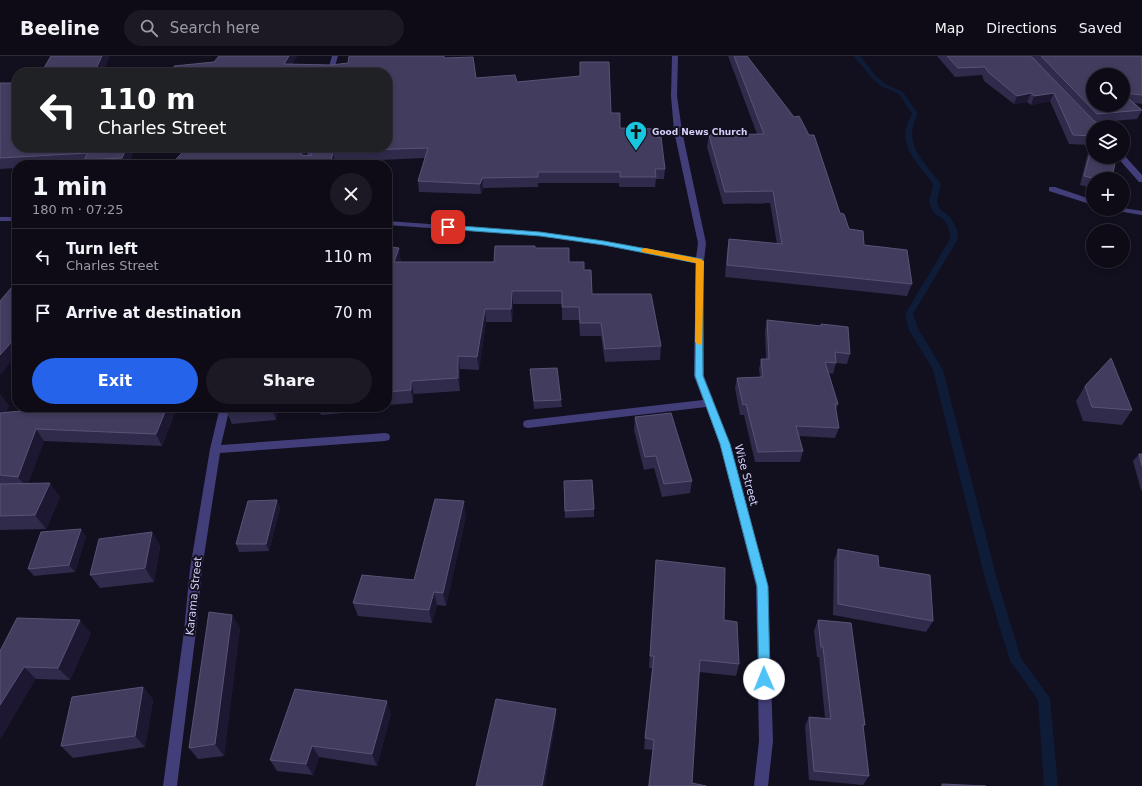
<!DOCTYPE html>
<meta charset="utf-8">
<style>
:root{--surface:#0e0b17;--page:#1c1924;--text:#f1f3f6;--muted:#9b9ba1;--line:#2e2b36;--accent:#2563eb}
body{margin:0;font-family:"DejaVu Sans",sans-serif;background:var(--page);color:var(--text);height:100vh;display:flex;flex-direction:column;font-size:15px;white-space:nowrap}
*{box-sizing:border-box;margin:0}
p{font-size:13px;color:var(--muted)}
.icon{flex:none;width:22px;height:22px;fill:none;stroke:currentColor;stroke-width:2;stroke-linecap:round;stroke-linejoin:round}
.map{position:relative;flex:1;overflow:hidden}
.side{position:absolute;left:12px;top:104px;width:380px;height:252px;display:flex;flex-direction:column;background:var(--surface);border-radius:16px;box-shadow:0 2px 6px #0003,0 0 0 1px var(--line)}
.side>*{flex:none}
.top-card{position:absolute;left:12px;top:12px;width:380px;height:84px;border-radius:16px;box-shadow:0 2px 6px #0003,0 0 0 1px var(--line);background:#202124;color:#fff;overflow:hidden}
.controls{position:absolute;left:1086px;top:12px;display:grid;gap:8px}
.controls a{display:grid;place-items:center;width:44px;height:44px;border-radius:50%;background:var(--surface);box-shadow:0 2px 6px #0003,0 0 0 1px var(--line);font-size:20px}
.pin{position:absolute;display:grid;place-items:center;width:34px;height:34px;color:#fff;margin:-17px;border-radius:8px;box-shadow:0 2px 6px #0006}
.me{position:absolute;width:44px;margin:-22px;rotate:359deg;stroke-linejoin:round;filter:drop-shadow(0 0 3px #0008)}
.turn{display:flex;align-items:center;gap:14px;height:84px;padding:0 20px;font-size:18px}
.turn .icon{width:52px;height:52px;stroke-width:2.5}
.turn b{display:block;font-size:28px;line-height:34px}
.round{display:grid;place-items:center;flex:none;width:42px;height:42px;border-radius:21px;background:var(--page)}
.headline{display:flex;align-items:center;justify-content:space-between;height:68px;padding:0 20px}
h1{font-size:24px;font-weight:700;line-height:30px}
.primary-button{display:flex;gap:8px;margin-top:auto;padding:8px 20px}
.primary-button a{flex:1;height:46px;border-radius:24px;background:var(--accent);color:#fff;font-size:16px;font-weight:700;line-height:46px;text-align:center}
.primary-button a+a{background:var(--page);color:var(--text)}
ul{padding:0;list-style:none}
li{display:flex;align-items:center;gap:12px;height:56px;padding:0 20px;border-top:1px solid var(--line)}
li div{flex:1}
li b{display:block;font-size:15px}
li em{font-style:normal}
header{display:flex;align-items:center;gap:24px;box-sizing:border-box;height:56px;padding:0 20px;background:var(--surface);border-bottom:1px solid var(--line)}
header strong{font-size:19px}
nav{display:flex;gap:22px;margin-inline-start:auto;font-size:14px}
.search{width:280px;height:36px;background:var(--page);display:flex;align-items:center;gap:10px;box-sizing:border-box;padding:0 14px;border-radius:22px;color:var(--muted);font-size:15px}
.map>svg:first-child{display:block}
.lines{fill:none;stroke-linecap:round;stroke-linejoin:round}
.stream{fill:#0e1c38;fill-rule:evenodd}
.minor{fill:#423e79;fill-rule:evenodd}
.wall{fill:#302a4b}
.shaded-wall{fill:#1d1732}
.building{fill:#423c5e;stroke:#595376}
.route{fill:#4fc3f7;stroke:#337fa1}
.slow{fill:#f59e0b}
.labels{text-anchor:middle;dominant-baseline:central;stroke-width:4;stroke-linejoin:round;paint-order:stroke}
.far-poi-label{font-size:9px;font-weight:bold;fill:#d6d1fa;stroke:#120f1f;text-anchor:start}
.street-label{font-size:11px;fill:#d6d1fa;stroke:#120f1f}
</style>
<header>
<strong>Beeline</strong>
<div class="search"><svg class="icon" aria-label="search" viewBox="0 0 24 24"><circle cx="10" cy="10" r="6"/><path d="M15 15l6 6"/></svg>Search here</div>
<nav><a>Map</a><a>Directions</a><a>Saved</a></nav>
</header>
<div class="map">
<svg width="1142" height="730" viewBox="0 0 1142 730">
<rect width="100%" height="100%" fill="#120f1f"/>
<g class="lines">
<path class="stream" d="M854,0H860L875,19L885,28L903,36L918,58C901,88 925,106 941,128L937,146L940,153L950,161L957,173L958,183L913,258L919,274L943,314L997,523L1021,602L1050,642L1058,730H1044L1038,644L1010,605L985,523L933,314L909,274L905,258L950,183L949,173L944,164L933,156L929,146L933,128C917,106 894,87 912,58L899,38L881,30L871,21Z"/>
<g class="minor">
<path d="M332,0H338L333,17H327Z"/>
<path d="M672,0H678L677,40L682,75L706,187L704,205V320L730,388L768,530L773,685L768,730H754L759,685L756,530L720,388L706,351L528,372L524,371L523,368L524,365L528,364L703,344L694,320L696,207L603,189L540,180L387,169V165L540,176L603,185L696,202L698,187L674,75L671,40Z"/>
<path d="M309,91H317L313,109H305Z"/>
<path d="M1124,99L1142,119V126H1139L1117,101H1123Z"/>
<path d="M1049,131H1055L1093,144V149L1049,135Z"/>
<path d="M1123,152L1142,155V159L1117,155L1113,153H1123Z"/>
<rect x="0" y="161" width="17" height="4"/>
<path d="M220,351H230L221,389L385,377L389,378L390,381L389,384L385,385L220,397L202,513L196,575L177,730H163L184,575L190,513L210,393Z"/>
</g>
</g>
<g class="wall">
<path d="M219,0H297L292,8L331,9L447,2L476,22L517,26L611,57L620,72L657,81L665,113L664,123H656L655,131H619V127H538V131L483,132L481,138L419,136L418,125L425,102L335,106V109H171L311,100L313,91H387L214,6Z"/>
<path d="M728,0H747L849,173L864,189L912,228L907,240L725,221L727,195L729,183L777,188L770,147L723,148L707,91L709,79L757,78Z"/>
<path d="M937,0H1142V48L1134,47L1142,54L1137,63L1099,66L1093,71V101L1112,123H1093V132L1080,129L1090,89L1069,88L1050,45L1031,49L1027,46L1014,48L984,25L982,19L955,21Z"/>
<path d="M0,27L17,91H135L128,109H86V108L72,109H17V112L0,113Z"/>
<path d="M387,185L394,191L401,205L400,206H494L535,192L569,206L584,214L592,238L661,290L660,304L605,306L601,280H580L579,264H562V248H513L512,266H486L479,314L460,313V335L414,338L413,347L387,349Z"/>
<path d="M767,264L820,270L821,268L850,298L847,308L836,307L833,318L829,317L838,348L836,354L839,372L835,382L799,380L803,395L800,406H755L744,359H740L735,332L737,322L760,321L759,313L761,303H766L765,275Z"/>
<path d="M530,313L561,344L562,351L534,353Z"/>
<path d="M1085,330L1132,354L1122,369L1083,365L1076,345Z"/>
<path d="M0,339L9,350L5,356L63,351H177L162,390L44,385L28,427L60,441L46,473L0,474Z"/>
<path d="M226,351H278L276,364L232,368L226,354Z"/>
<path d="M318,351H366V355L321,359Z"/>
<path d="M635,361L692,425L690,437L662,441L654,412L644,414L634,374Z"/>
<path d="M1139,398H1142V435L1141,434L1133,405Z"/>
<path d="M564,432L594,453V461L565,462Z"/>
<path d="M277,444L280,452L269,495L239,496L236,488Z"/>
<path d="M466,460L446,550L437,549L432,567L358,560L353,547L414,524Z"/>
<path d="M152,476L160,490L154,526L100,532L90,519Z"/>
<path d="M86,480L75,516L34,520L28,513Z"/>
<path d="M838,493L879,511L933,565L926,576L833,559L834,505Z"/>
<path d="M656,504L724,564L739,608L736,620L699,616L692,727L706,730H648L653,694L644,693L652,612H649L655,517Z"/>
<path d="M818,564L865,669L863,672L869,720L863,729L809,724L805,670L809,661L825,662L819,601H817L814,575Z"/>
<path d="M240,572L224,700L198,703L189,692Z"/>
<path d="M91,577L70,624L36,623L0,595Z"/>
<path d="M143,631L153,644L145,691L73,702L61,690Z"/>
<path d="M391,657L377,710L319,701L313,719L277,715L270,704Z"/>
</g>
<g class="shaded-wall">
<path d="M102,0H110L103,17H94Z"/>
<path d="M289,0H297L288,17L284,8Z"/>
<path d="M1031,37L1027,46L1014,48L1017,40Z"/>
<path d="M1054,37L1050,45L1031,49L1034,40Z"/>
<path d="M127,91H135L128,109H125L122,102Z"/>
<path d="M303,91H308L305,107L301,99Z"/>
<path d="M333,95L335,106V109H332L331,106Z"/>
<path d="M482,122L483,132L481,138L480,128Z"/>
<path d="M393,186L395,199L391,191Z"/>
<path d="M399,192L401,205L396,219L394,206Z"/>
<path d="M512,235L513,248L512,266L511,253Z"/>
<path d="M485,253L486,266L479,314L477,301Z"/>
<path d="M17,280V299L0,319V299Z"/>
<path d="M458,300L460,313V335L458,322Z"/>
<path d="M411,325L414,338L413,347L411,334Z"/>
<path d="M1,339L9,350L0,362V341Z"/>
<path d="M167,351H177L162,390L156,378Z"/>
<path d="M271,351H278L276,364Z"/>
<path d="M36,373L44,385L27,432L18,421Z"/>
<path d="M50,427L60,441L46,473L35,459Z"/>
<path d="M277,444L280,452L269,495L266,488Z"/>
<path d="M464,445L466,460L446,550L443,537Z"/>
<path d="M81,473L86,480L75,516L69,509Z"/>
<path d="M152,476L160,490L154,526L145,512Z"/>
<path d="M434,536L437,549L432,567L429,554Z"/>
<path d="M232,559L240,572L224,700L215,688Z"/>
<path d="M80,564L91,577L70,624L58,612Z"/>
<path d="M24,611L36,623L0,684V649Z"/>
<path d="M143,631L153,644L145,691L135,680Z"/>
<path d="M387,645L391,657L377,710L372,698Z"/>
<path d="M556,653V665L545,730H542Z"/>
<path d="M312,690L319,701L313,719L306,708Z"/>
</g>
<g class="building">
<path d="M51,0H102L94,17H41Z"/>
<path d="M219,0H289L284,8L331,9L348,7L349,0H444V2L473,1L476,22L515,19L517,26L580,20V6H609L611,57H620V72L656,73L657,81H661L665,113H655L656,121H620V116H538V121L482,122L480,128L418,125L428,92L333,95L331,106L287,107L286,109H171L187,91H303L301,99L311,100L313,91H387V17H173L174,10L214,6Z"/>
<path d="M734,0H747L794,61L799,60L809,79H814L840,157L844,158L849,173L863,175L864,189L907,194L912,228L727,209L729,183L782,188L773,135L725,136L709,79L764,78Z"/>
<path d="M947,0H1031L1094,65L1098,67L1099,65L1103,71H1093V80L1073,79L1054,37L1034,40L1031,37L1017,40L988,16L985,11L958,12Z"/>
<path d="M1041,0H1142V39L1123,37V19H1093V49H1123V38L1142,54L1097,58Z"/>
<path d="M0,27H17V91H127L122,102L84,104L88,97L0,102Z"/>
<path d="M1093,85V101H1116L1112,123H1097L1084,120Z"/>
<path d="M387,185L393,186L391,191L399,192L394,206H494L495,190H535V192H569V206H584V214H591L592,238H651L661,290L605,293L601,267H580L579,251H562V235H512L511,253H485L477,301L458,300V322L411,325V334L387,336Z"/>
<path d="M17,225V280L0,299V245Z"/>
<path d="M767,264L821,270V268L848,271L850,298L835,296L836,307L825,306L838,348H835L839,372L796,370L803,395L758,396L746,348L743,349L737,322L763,321L761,303H769Z"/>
<path d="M1111,302L1132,354L1092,351L1085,330Z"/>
<path d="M557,312L561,344L534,345L530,313Z"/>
<path d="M63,351H167L156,378L36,373L18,421L0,419V357Z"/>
<path d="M226,351H254L226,354Z"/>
<path d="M671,357L692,425L664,428L656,400L645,401L635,361Z"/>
<path d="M1139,398H1142V410Z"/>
<path d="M592,424L594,453L565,455L564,425Z"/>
<path d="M50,427L35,459L0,460V428Z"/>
<path d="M435,443L464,445L443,537L434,536L429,554L353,547L362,519L414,524Z"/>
<path d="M277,444L266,488H236L248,445Z"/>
<path d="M81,473L69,509L28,513L41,476Z"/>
<path d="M152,476L145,512L90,519L99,483Z"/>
<path d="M838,493L878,500L879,511L930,519L933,565L838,548Z"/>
<path d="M656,504L725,512L724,564L737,566L739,608L700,604L692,727L706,730H649L654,684L645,682L654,600H650Z"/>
<path d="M209,556L232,559L215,688L189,692Z"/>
<path d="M17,562L80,564L58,612L24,611L0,649V595Z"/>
<path d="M818,564L851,567L865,669H863L869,720L814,715L809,661L831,663L823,591H821Z"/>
<path d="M143,631L135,680L61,690L72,641Z"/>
<path d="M295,633L387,645L372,698L312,690L306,708L270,704Z"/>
<path d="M496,643L556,653L542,730H476Z"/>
<path d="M942,728L986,730H942Z"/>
</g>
<path class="route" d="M448,169L540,176L604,185L702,203L703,320L730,388L768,530L770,623L768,627L764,628L760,627L759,623L757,530L720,388L695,320L696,207L604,189L540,180L446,173L444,171Z"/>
<path class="slow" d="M645,192L700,203L704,205L702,288L699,289L695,286L696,207L642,196V193Z"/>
<defs>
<g id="church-pin" transform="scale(1.15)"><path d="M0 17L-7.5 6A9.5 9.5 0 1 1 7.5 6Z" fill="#17c7e0" stroke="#120f1f"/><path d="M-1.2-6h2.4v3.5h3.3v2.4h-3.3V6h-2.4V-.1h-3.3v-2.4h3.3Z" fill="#111"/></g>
</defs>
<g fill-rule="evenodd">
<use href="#church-pin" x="636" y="76"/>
</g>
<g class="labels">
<g class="far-poi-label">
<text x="652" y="76">Good News Church</text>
</g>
<g class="street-label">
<text transform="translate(746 419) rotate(75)">Wise Street</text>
<text transform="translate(194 540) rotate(-84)">Karama Street</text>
</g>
</g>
</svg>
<div class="controls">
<a><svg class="icon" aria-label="search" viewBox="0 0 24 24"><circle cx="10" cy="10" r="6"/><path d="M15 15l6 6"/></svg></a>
<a><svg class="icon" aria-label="layers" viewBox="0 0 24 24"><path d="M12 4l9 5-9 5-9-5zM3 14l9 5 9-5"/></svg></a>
<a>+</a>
<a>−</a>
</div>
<div class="pin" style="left:448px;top:171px;background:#d93025"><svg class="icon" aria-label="arrive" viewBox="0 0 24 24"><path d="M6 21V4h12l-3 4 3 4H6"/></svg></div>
<svg class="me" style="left:764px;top:623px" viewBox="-20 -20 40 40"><circle r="19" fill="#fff"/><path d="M0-13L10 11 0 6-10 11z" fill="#4fc3f7"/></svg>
<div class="top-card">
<div class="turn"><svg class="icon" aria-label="left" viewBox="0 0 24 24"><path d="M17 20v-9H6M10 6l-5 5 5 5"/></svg><div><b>110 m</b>Charles Street</div></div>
</div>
<section class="side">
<div class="headline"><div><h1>1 min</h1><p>180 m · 07:25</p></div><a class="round"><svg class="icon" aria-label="close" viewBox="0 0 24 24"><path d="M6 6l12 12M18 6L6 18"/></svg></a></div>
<ul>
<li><svg class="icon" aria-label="left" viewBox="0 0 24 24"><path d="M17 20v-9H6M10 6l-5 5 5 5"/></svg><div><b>Turn left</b><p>Charles Street</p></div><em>110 m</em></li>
<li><svg class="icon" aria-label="arrive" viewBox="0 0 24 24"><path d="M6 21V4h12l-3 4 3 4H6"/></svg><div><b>Arrive at destination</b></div><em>70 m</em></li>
</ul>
<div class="primary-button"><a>Exit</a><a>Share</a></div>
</section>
</div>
